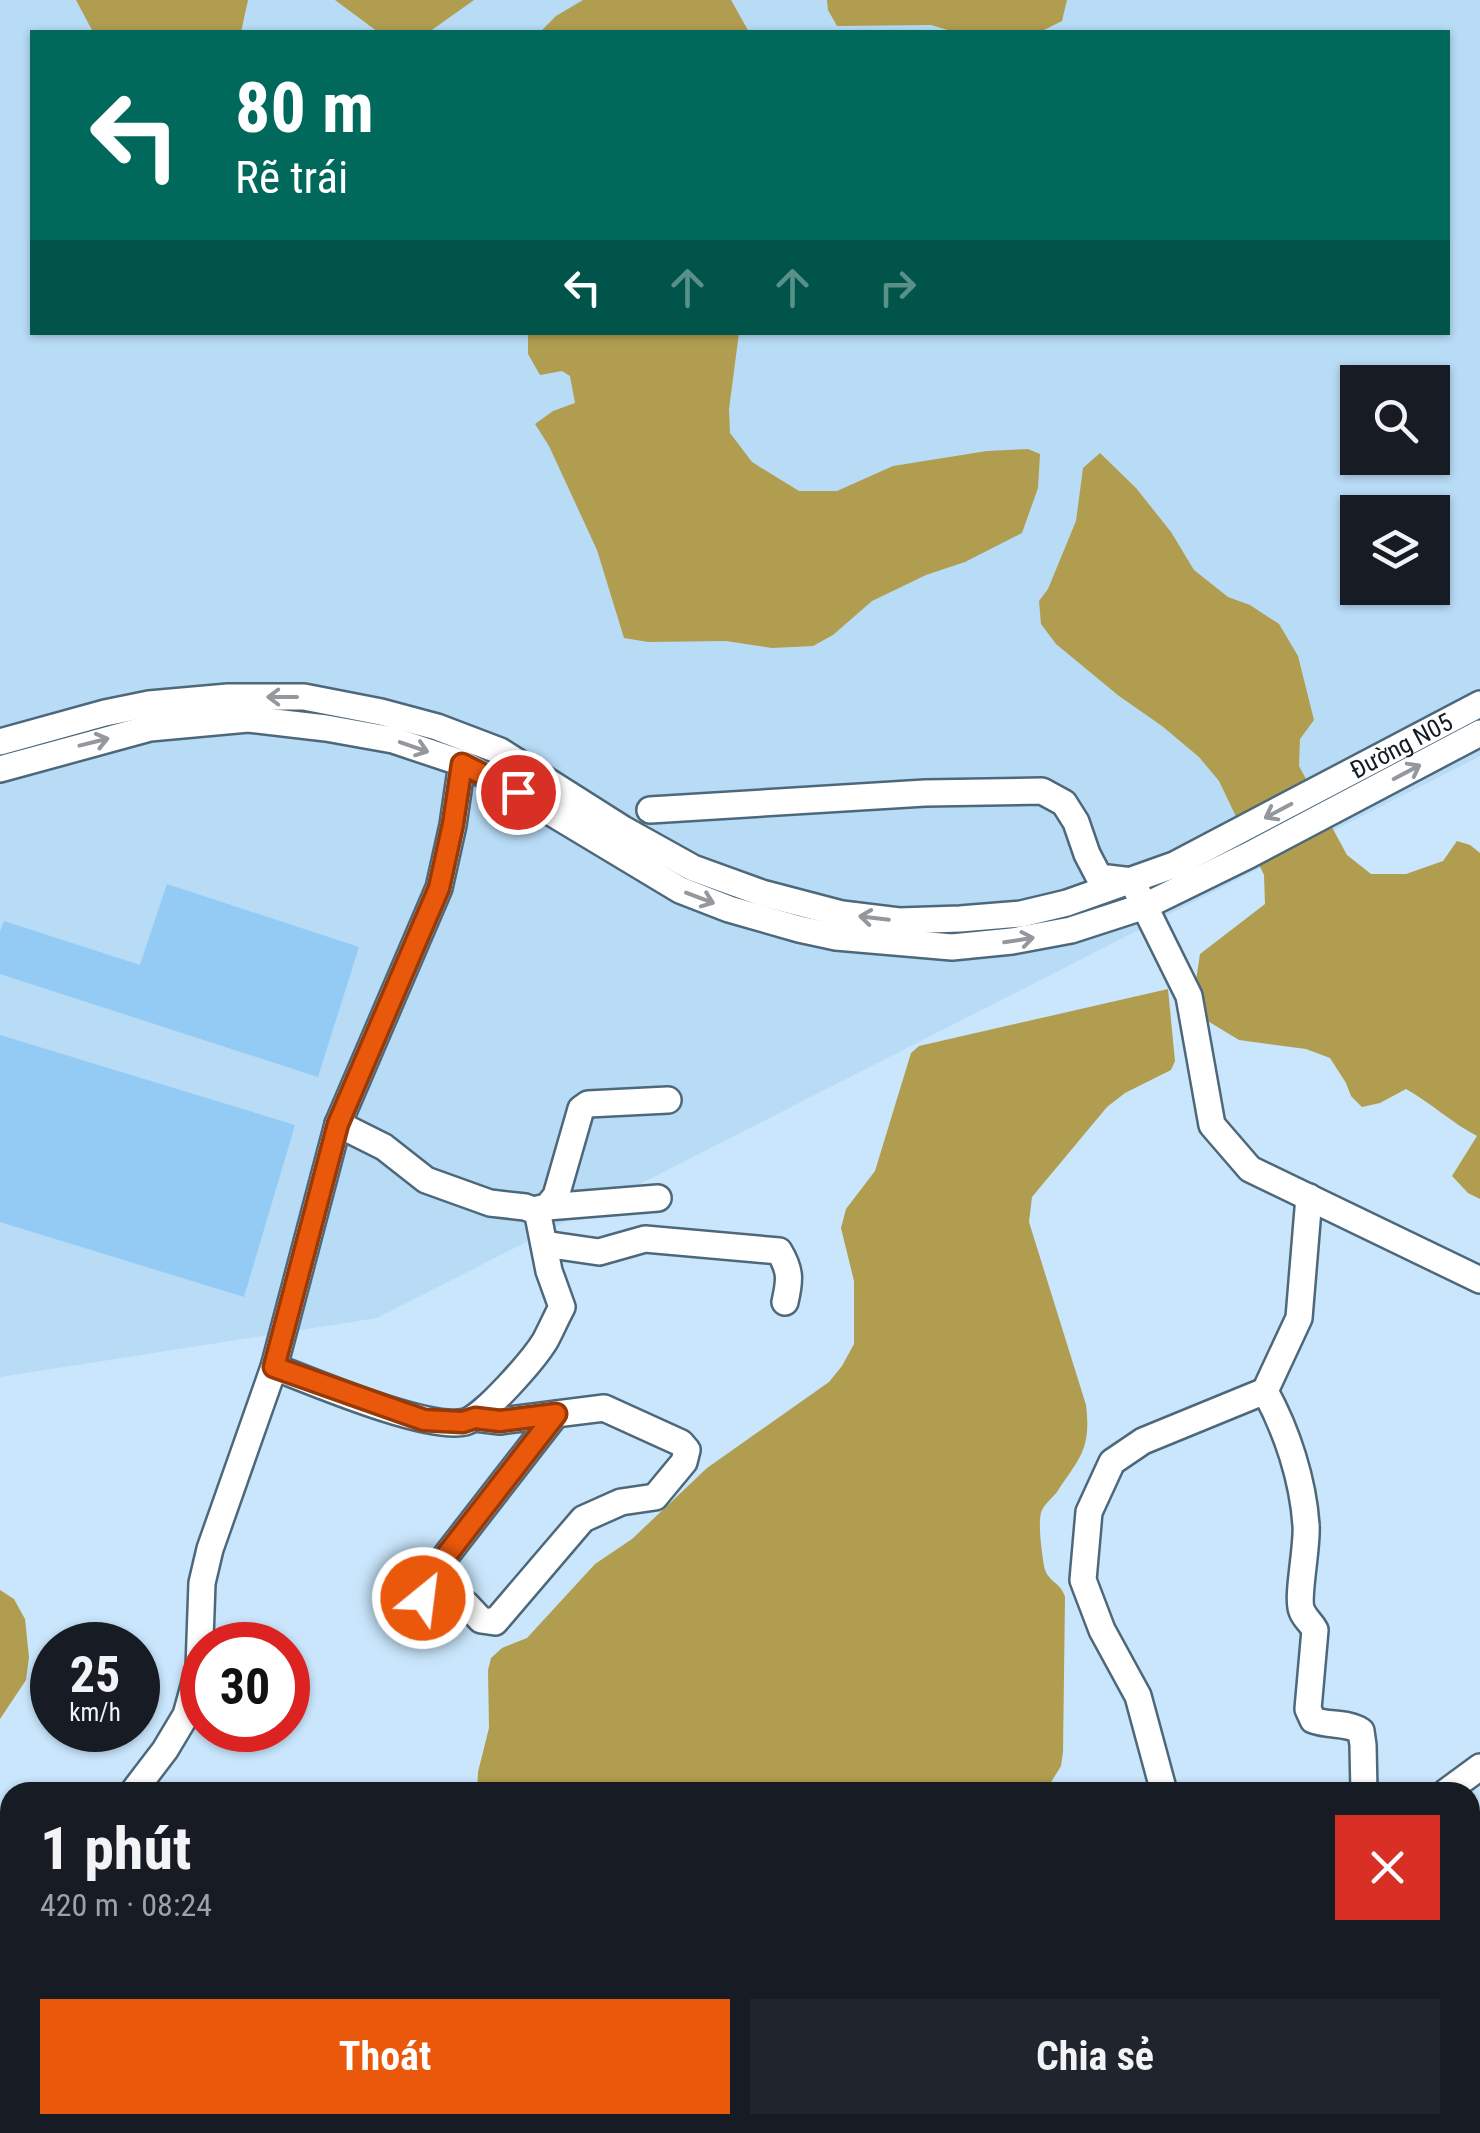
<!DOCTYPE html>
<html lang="vi">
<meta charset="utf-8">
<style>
:root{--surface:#171b24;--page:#20242c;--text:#f1f3f6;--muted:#9ea1a6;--accent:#ea580c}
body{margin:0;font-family:"Roboto Condensed",sans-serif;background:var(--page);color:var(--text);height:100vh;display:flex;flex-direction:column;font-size:38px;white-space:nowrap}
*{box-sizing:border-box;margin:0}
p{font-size:32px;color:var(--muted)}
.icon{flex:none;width:55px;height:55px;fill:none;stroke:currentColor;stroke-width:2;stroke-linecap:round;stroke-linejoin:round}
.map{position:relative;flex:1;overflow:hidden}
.sheet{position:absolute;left:0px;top:1782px;width:1480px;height:352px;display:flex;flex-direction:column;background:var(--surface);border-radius:30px 30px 0 0;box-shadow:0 2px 8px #0004}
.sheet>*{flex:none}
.hud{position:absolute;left:30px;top:30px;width:1420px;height:305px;border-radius:0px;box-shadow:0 2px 8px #0004;background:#00695c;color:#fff;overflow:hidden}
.tools{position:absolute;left:1340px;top:365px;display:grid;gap:20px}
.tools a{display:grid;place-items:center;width:110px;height:110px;border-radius:0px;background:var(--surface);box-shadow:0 2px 8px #0004;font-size:50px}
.speed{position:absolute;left:30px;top:1622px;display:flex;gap:20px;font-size:50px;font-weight:700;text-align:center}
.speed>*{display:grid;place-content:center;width:130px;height:130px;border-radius:50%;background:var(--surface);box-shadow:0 2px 8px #0004;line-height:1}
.speed small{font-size:25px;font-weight:400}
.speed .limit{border:15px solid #d22;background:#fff;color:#111}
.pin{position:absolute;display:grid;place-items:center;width:85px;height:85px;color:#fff;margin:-42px;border:5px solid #fff;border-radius:50%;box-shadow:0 2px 10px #0007}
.me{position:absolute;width:110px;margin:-55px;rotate:29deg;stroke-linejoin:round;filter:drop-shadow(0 0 8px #0008)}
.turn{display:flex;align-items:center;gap:35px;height:210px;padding:0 40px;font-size:45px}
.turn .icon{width:130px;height:130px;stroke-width:2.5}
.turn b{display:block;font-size:70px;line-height:85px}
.lanes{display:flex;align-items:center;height:95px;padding:0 40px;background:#0003;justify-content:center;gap:50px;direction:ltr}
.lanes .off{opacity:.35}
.round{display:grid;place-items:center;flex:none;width:105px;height:105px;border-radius:0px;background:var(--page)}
.headline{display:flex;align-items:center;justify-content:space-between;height:170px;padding:0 40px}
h1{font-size:60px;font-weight:700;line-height:75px}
.button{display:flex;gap:20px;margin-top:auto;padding:20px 40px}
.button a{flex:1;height:115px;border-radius:0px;background:var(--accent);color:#fff;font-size:40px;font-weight:700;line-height:115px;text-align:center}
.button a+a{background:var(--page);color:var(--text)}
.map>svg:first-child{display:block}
.built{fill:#b8dbf6;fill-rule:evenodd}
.water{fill:#b19d4f}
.building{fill:#94cbf4}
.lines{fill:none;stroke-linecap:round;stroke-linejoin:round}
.minor-casing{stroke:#4e687b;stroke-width:30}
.minor{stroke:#fff;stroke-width:25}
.oneway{stroke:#94989c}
.route-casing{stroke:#983908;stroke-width:25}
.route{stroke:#ea580c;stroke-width:18}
.labels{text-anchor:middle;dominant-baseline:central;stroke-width:9;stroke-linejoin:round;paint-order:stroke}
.street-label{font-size:25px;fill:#111b23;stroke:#c9e6fc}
</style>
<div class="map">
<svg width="1480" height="2133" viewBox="0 0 1480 2133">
<rect width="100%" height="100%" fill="#c9e6fc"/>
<path class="built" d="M0,0H1480V756L377,1318L0,1377ZM32,32H1448V332H32ZM1358,382H1432V458H1358ZM1358,512H1432V588H1358Z"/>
<g class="water">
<path d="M76,0H248L241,32H93Z"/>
<path d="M335,0H474L429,32H378Z"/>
<path d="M583,0H731L749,32H540L556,16Z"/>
<path d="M827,0H1067L1062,21L1040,32H955L931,25L837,26L828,10Z"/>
<path d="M528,333H739L729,409L730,433L752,462L799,491H837L893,466L987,451L1028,449L1040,454L1038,488L1022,533L965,562L926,575L872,601L833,635L813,646L772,648L726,641L648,642L624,638L597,550L549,446L535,424L553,411L575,403L570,376L562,371L540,375L528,354Z"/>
<path d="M1100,453L1136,488L1171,532L1194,570L1228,597L1250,605L1279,624L1298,656L1314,720L1300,739L1299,766L1347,855L1371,874H1406L1443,861L1457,841L1470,845L1480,853V1199L1468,1193L1452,1176L1477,1136C1452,1123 1431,1103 1406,1089L1380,1103L1362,1107L1351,1096L1346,1083L1330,1058L1306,1049L1239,1040L1206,1020L1195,987L1200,954L1265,904L1264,875L1219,781L1199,757L1162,726L1119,696L1056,644L1041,624L1039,601L1048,589L1076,521L1083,468Z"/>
<path d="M1168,989L1175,1061L1171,1070L1125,1093L1107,1107L1032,1197L1029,1222L1086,1405C1091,1449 1081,1456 1057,1492C1052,1498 1045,1504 1042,1510C1037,1521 1042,1553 1044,1566C1047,1582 1061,1582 1065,1597L1063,1752L1061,1766L1045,1792H477L478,1772L489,1728L488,1670L491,1658L502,1648L527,1638L595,1564L632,1539L707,1468L829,1382L842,1366L854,1344V1281L841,1228L846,1209L875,1171L911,1053L919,1046Z"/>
<path d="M0,1590L14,1599L25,1619L29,1657L26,1680L0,1719Z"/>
<path d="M389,2125H681L678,2133H386Z"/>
</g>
<g class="building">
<path d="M167,884L359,947L318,1077L0,974V932L4,921L140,965Z"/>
<path d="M0,1035L295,1125L244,1297L0,1222Z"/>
</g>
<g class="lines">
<g class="minor-casing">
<g id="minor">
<path id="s1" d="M0,742L105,713L149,704L228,697H304L381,712L437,727L500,751L623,829L693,868L762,893L842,914L899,921L960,919L1021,914L1067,903L1174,865L1480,704"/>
<path d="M0,769L150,728L248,719L326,728L393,740L462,763L517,792L680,890L729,909L799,929L836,937L952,947L1012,941L1071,930L1145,906L1249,855L1480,733"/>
<path d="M650,810L925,793L1042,791L1064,803L1076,822L1087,854L1099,877L1132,881L1189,996L1212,1125L1250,1169L1480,1280"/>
<path d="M547,1207L658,1198"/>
<path d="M533,1210L547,1207L556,1196L581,1109L588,1104L668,1100"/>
<path d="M544,1244L599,1252L645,1239L779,1251C791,1271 790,1280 785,1302"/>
<path d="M274,1367C313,1382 428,1431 465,1422C484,1417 534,1359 545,1341C551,1330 556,1318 562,1307L549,1271L538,1215L533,1210L525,1207L490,1203L426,1180L384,1147L338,1124"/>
<path d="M1265,1391C1287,1431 1303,1480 1306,1525C1308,1545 1296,1599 1302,1611C1305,1619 1311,1622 1315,1630L1308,1709L1313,1720C1328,1726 1347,1722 1361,1731L1363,1745L1364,1792"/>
<path d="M475,1418L500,1421L604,1408L681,1443L687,1450L684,1462L655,1497L621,1502L583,1519L495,1622L481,1620L466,1604L423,1597L421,1588L556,1414"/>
<path d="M133,1792L165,1750L186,1715L199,1668L202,1583L210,1549L274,1367L338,1124L439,888L453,825L462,763"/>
<path d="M1164,1792L1138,1696L1102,1630L1083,1580L1089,1512L1112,1462L1143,1441L1265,1391L1299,1318L1309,1197"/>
<path d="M1446,1792L1480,1767"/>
<path d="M0,1958L10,1944"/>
<path d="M1470,2074L1480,2083"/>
<path d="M284,2125L288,2133"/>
<path d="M861,2125L898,2133"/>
<path d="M1067,2125V2133"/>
<path d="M1118,2125L1119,2133"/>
<path d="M1252,2125L1255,2133"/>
<path d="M821,2133L824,2125"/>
</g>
</g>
<use href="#minor" class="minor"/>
</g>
<defs><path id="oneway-shaft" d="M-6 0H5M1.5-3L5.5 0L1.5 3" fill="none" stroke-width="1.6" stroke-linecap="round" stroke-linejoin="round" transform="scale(2.5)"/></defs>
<g class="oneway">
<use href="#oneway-shaft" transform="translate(282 697) rotate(180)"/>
<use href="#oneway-shaft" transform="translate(94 742) rotate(-14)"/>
<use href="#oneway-shaft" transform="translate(414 747) rotate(19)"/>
<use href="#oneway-shaft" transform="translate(1407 772) rotate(-28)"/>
<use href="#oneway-shaft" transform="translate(1278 811) rotate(152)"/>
<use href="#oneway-shaft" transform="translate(700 898) rotate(21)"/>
<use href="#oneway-shaft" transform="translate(874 918) rotate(-173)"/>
<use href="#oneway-shaft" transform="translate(1019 940) rotate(-9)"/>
</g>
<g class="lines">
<g class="route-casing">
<path id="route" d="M423,1598L421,1588L556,1414L500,1421L475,1418L463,1422L424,1420L274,1367L338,1124L439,888L453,824L462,764L518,792"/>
</g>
<use href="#route" class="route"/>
</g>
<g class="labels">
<g class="street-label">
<text stroke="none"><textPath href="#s1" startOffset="1492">Đường N05</textPath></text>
</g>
</g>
</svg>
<div class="tools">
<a><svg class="icon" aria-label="search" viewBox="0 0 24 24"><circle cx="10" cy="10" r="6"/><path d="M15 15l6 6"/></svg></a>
<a><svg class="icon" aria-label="layers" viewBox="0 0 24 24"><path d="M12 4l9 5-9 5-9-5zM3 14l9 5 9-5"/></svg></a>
</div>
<div class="speed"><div>25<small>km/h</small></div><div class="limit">30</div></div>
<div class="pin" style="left:518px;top:792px;background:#d93025"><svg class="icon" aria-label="arrive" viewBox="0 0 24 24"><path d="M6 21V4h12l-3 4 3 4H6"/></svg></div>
<svg class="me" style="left:423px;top:1598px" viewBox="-20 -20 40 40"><circle r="17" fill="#ea580c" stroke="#fff" stroke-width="3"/><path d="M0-11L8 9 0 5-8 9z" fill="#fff"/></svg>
<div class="hud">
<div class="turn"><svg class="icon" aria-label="left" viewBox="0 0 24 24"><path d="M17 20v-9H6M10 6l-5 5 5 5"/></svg><div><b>80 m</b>Rẽ trái</div></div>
<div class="lanes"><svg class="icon" aria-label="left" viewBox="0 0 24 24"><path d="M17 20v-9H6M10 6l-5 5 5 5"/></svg><svg class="icon off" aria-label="ahead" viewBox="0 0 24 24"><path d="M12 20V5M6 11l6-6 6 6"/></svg><svg class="icon off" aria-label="ahead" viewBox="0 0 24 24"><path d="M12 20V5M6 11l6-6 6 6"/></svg><svg class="icon off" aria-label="right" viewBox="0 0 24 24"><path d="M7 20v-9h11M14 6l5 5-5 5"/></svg></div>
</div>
<section class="sheet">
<div class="headline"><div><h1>1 phút</h1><p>420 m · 08:24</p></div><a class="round" style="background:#d93025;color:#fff"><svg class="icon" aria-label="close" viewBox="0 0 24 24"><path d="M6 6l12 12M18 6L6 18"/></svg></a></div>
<div class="button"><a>Thoát</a><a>Chia sẻ</a></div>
</section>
</div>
